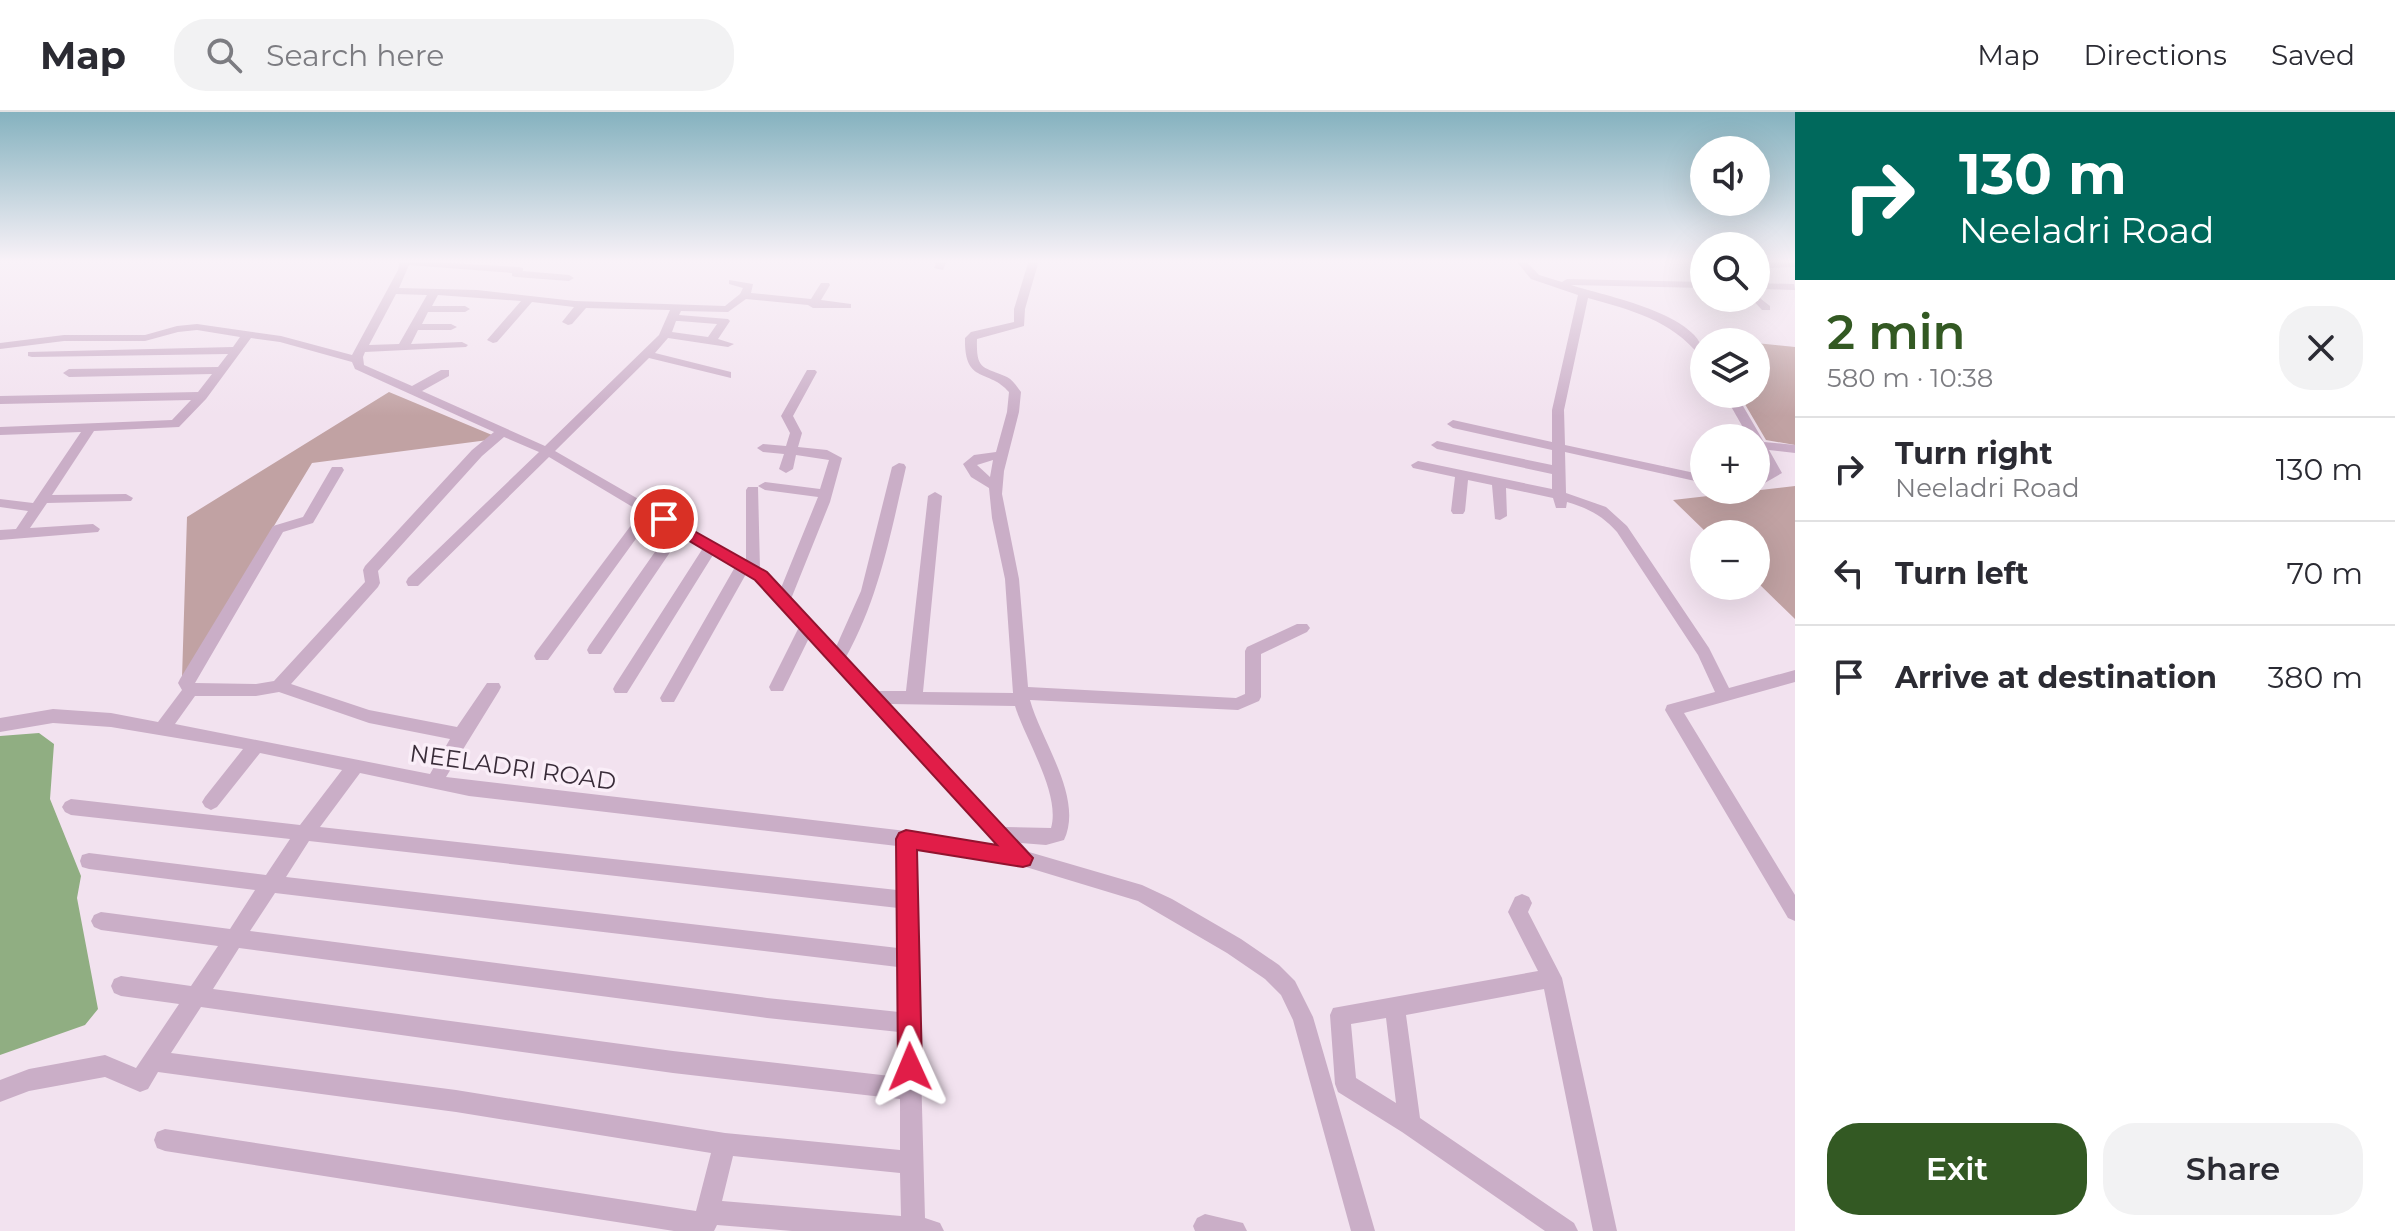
<!DOCTYPE html>
<meta charset="utf-8">
<style>
:root{--surface:#fff;--page:#f2f2f3;--text:#2b2b33;--muted:#7c7c81;--line:#e1e1e2;--accent:#335923}
body{margin:0;font-family:Montserrat,sans-serif;background:var(--page);color:var(--text);height:100vh;display:flex;flex-direction:column;font-size:30px;white-space:nowrap}
*{box-sizing:border-box;margin:0}
p{font-size:26px;color:var(--muted)}
.icon{flex:none;width:44px;height:44px;fill:none;stroke:currentColor;stroke-width:2;stroke-linecap:round;stroke-linejoin:round}
.map{position:relative;flex:1;overflow:hidden}
.sheet{display:flex;flex-direction:column;background:var(--surface);width:600px}
.sheet>*{flex:none}
.guide{background:#00695c;color:#fff;overflow:hidden}
.controls{position:absolute;left:1690px;top:24px;display:grid;gap:16px}
.controls a{display:grid;place-items:center;width:80px;height:80px;border-radius:50%;background:var(--surface);box-shadow:0 8px 32px #0002;font-size:40px}
.pin{position:absolute;display:grid;place-items:center;width:68px;height:68px;color:#fff;margin:-34px;border:4px solid #fff;border-radius:50%;box-shadow:0 2px 8px #0007}
.me{position:absolute;width:88px;margin:-44px;rotate:359deg;stroke-linejoin:round;filter:drop-shadow(0 0 6px #0008)}
.turn{display:flex;align-items:center;gap:28px;height:168px;padding:0 32px;font-size:36px}
.turn .icon{width:104px;height:104px;stroke-width:2.5}
.turn b{display:block;font-size:56px;line-height:68px}
.round{display:grid;place-items:center;flex:none;width:84px;height:84px;border-radius:32px;background:var(--page)}
.summary{display:flex;align-items:center;justify-content:space-between;height:136px;padding:0 32px}
h1{font-size:48px;font-weight:600;line-height:60px;color:var(--accent)}
.action{display:flex;gap:16px;margin-top:auto;padding:16px 32px}
.action a{flex:1;height:92px;border-radius:32px;background:var(--accent);color:#fff;font-size:32px;font-weight:600;line-height:92px;text-align:center}
.action a+a{background:var(--page);color:var(--text)}
ul{padding:0;list-style:none}
li{display:flex;align-items:center;gap:24px;height:104px;padding:0 32px;border-top:2px solid var(--line)}
li div{flex:1}
li b{display:block;font-size:30px}
li em{font-style:normal}
header{display:flex;align-items:center;gap:48px;box-sizing:border-box;height:112px;padding:0 40px;background:var(--surface);border-bottom:2px solid var(--line)}
header strong{font-size:38px}
nav{display:flex;gap:44px;margin-inline-start:auto;font-size:28px}
.search{width:560px;height:72px;background:var(--page);display:flex;align-items:center;gap:20px;box-sizing:border-box;padding:0 28px;border-radius:32px;color:var(--muted);font-size:30px}
main{display:flex;flex:1;min-height:0}
.map>svg:first-child{display:block}
.green{fill:#c1a2a3}
.water{fill:#90ae82}
.lines{fill:none;stroke-linecap:round;stroke-linejoin:round}
.minor{fill:#caaec7;fill-rule:evenodd}
.route{fill:#e11d48;stroke:#92132f;stroke-width:2}
.labels{text-anchor:middle;dominant-baseline:central;stroke-width:7;stroke-linejoin:round;paint-order:stroke}
.street-label{font-size:24px;fill:#392c39;stroke:#faeef8}
</style>
<header>
<strong>Map</strong>
<div class="search"><svg class="icon" aria-label="search" viewBox="0 0 24 24"><circle cx="10" cy="10" r="6"/><path d="M15 15l6 6"/></svg>Search here</div>
<nav><a>Map</a><a>Directions</a><a>Saved</a></nav>
</header>
<main>
<div class="map">
<svg width="1795" height="1119" viewBox="0 0 1795 1119">
<rect width="100%" height="100%" fill="#f2e2ef"/>
<g class="green">
<path d="M1756,231L1795,235V333L1766,328L1739,282H1756Z"/>
<path d="M389,280L492,323L488,328L312,351L182,566L187,405Z"/>
<path d="M1795,374V507L1756,469V422H1708L1673,388Z"/>
</g>
<path class="water" d="M39,621L54,632L50,687L81,764L77,786L98,897L85,913L0,943V624Z"/>
<g class="lines">
<g class="minor">
<path d="M400,148L519,155L523,156V159L569,163L574,166L569,169L516,165L512,164V161L409,153L399,176L477,178L575,189L725,194L740,182L743,176L729,172V168L753,172L751,181L811,187L821,171H829L830,173L821,188L851,192V196H813L808,193L746,187L728,200L681,199L679,203L728,207L730,209L718,227L734,232L728,235L668,226L655,241L731,260V266L649,246L555,339L746,449V378L748,375H758L760,457L781,476L818,385L765,378L758,374L765,370L820,377L829,348L796,343L793,357L786,361L779,357L784,342L763,340L757,336L763,332L786,334L790,321L781,304L807,258H815L817,260L793,304L802,321L798,335L827,338L842,346L830,390L791,487L836,535L861,479L892,355L899,351L904,352L906,355C891,420 879,486 846,545L878,579H906L928,384L935,380L942,384L923,580L1013,581L1005,467L992,406L989,376L971,365L963,352L974,343L996,340L1007,300L1009,280C989,256 964,273 965,226L971,220L1014,210V197L1029,148H1039L1025,197L1024,214L977,227C976,259 983,254 1007,265C1013,268 1017,275 1021,280L1019,300L1004,359L1002,382L1019,467L1028,575L1236,586L1245,582V539L1247,535L1297,512H1307L1310,516L1307,520L1261,542V585L1259,589L1238,598L1030,588C1041,629 1084,686 1064,728L1046,733L1021,731L1029,740L1142,773L1172,787L1241,827L1279,853L1295,869L1313,905L1375,1119H1351L1293,908L1281,883L1265,867L1227,841L1138,789L1013,751L915,736L925,1106L940,1111L944,1119H792L717,1113L714,1119H674L165,1039L157,1036L154,1028L157,1020L165,1017L696,1099L711,1041L456,1000L158,960L148,977L140,980L105,965L29,979L0,990V968L29,957L105,943L136,956L179,892L121,884L114,881L111,874L114,867L121,864L191,874L218,834L101,818L94,815L91,809L94,803L101,800L230,817L255,778L89,757L82,755L80,749L82,743L89,741L266,763L290,727L71,703L65,700L62,695L65,690L71,687L300,713L342,658L260,641L217,695L211,698L205,695L202,690L205,685L243,637L111,615L53,611L0,620V606L53,597L111,601L158,610L182,578L178,571L180,567L273,414L303,405L332,355H342L344,358L313,411L283,420L195,571L256,572L274,569L365,470L363,458L365,454L472,338L494,320L355,257L352,250L280,230L251,226L206,287L179,315L94,319L52,383L126,382L133,386L131,389L47,391L30,416L93,412L100,417L98,420L0,428V418L16,417L28,399L0,395V387L33,391L81,320L0,323V315L172,308L191,288L0,292V284L198,280L212,262L69,265L63,261L69,257L218,255L228,242L32,245L28,244V240L233,235L240,225L197,218L178,220L145,229H64L0,237V231L64,223H145L177,214L197,212L281,224L352,243L398,158ZM396,182L427,183L399,232L369,233ZM438,183L521,189L487,228L493,231L497,230L532,190L574,195L562,210L568,213L572,212L586,196L670,198L659,223L545,334L422,279L449,264V258H441L412,274L364,253L363,245L365,240L466,235L468,233L462,230L411,232L418,218H451L457,215L451,212H422L428,200H465L470,197L465,194H432ZM676,209H679L717,212L708,225L672,220ZM504,325L539,340L408,466L406,470L408,474H418L549,345L641,400L536,540L534,544L536,548H548L651,406L671,417L589,534L587,538L589,542H601L681,424L703,436L615,573L613,577L615,581H627L713,443L735,455L660,586L662,590H674L746,462L756,468L799,515L769,575L771,579H783L809,526L999,733L906,719L446,665L499,579L501,575L499,571H487L457,615L369,598L291,572L378,475L380,471L378,459L482,344ZM993,348L990,365L977,353ZM279,580L369,611L450,627L430,662L175,612L195,584H256ZM890,592L1015,594C1025,627 1061,682 1051,716L1005,715ZM360,661L469,684L897,734V778L320,715ZM309,729L898,796V836L286,765ZM275,781L898,855L899,900L767,886L250,819ZM239,836L767,906L899,920V965L673,939L213,877ZM201,895L673,961L900,987V1038L725,1021L456,978L171,941ZM733,1044L900,1061L901,1104L722,1089Z"/>
<path d="M937,148H947L943,158L934,156Z"/>
<path d="M1515,148H1525L1539,163L1562,170L1567,167L1704,170V176L1571,173C1604,184 1704,202 1704,245L1700,244C1671,208 1631,198 1588,186L1564,298L1565,333L1704,363V371L1565,340L1566,381L1606,395L1627,414L1709,536L1729,576L1795,558V570L1684,601L1795,783V809L1788,806L1665,598L1667,593L1715,580L1698,543L1617,420C1603,404 1588,396 1567,390L1566,396H1556L1553,386L1506,376L1507,404L1500,408L1495,407L1492,373L1468,368L1465,399L1463,402H1453L1451,399L1455,365L1413,356L1411,353L1418,349L1552,377V362L1437,337L1431,333L1437,329L1552,353V338L1453,316L1447,312L1453,308L1552,330V298L1578,183L1531,167Z"/>
<path d="M1795,149V155L1769,156L1764,153L1769,150Z"/>
<path d="M1756,171L1794,172L1795,178L1756,177Z"/>
<path d="M1756,183L1770,194V198H1762L1751,186H1756Z"/>
<path d="M1724,282H1736L1764,330L1795,333V341L1769,338L1782,361L1756,376V366L1768,359L1756,337V326H1749Z"/>
<path d="M1522,782L1529,785L1532,791L1528,800L1562,866L1617,1119H1593L1544,877L1406,903L1420,1006L1574,1111L1578,1119H1545L1402,1020L1338,980L1335,972L1330,903L1333,896L1538,859L1508,800L1515,785ZM1386,906L1396,991L1356,966L1351,912Z"/>
<path d="M1205,1102L1243,1111L1247,1119H1195L1193,1114L1197,1106Z"/>
</g>
</g>
<linearGradient id="sky" x2="0" y2="1"><stop stop-color="#85b2bf"/><stop offset="0.49" stop-color="#f9f2f8"/><stop offset="1" stop-color="#f9f2f8" stop-opacity="0"/></linearGradient>
<rect width="1795" height="304" fill="url(#sky)"/>
<path class="route" d="M664,402L767,460L1033,746L1030,753L1023,755L917,738L922,955L918,963L910,967L901,963L898,955L896,727L899,721L906,718L997,733L755,468L659,411L657,407Z"/>
<g class="labels">
<g class="street-label">
<text transform="translate(513 655) rotate(8)">NEELADRI ROAD</text>
</g>
</g>
</svg>
<div class="controls">
<a><svg class="icon" aria-label="sound" viewBox="0 0 24 24"><path d="M4 9h4l5-4v14l-5-4H4zM17 9q2 3 0 6"/></svg></a>
<a><svg class="icon" aria-label="search" viewBox="0 0 24 24"><circle cx="10" cy="10" r="6"/><path d="M15 15l6 6"/></svg></a>
<a><svg class="icon" aria-label="layers" viewBox="0 0 24 24"><path d="M12 4l9 5-9 5-9-5zM3 14l9 5 9-5"/></svg></a>
<a>+</a>
<a>−</a>
</div>
<div class="pin" style="left:664px;top:407px;background:#d93025"><svg class="icon" aria-label="arrive" viewBox="0 0 24 24"><path d="M6 21V4h12l-3 4 3 4H6"/></svg></div>
<svg class="me" style="left:910px;top:955px" viewBox="-20 -20 40 40"><path d="M0-17L14 15 0 8-14 15z" fill="#e11d48" stroke="#fff" stroke-width="4"/></svg>
</div>
<section class="sheet">
<div class="guide">
<div class="turn"><svg class="icon" aria-label="right" viewBox="0 0 24 24"><path d="M7 20v-9h11M14 6l5 5-5 5"/></svg><div><b>130 m</b>Neeladri Road</div></div>
</div>
<div class="summary"><div><h1>2 min</h1><p>580 m · 10:38</p></div><a class="round"><svg class="icon" aria-label="close" viewBox="0 0 24 24"><path d="M6 6l12 12M18 6L6 18"/></svg></a></div>
<ul>
<li><svg class="icon" aria-label="right" viewBox="0 0 24 24"><path d="M7 20v-9h11M14 6l5 5-5 5"/></svg><div><b>Turn right</b><p>Neeladri Road</p></div><em>130 m</em></li>
<li><svg class="icon" aria-label="left" viewBox="0 0 24 24"><path d="M17 20v-9H6M10 6l-5 5 5 5"/></svg><div><b>Turn left</b></div><em>70 m</em></li>
<li><svg class="icon" aria-label="arrive" viewBox="0 0 24 24"><path d="M6 21V4h12l-3 4 3 4H6"/></svg><div><b>Arrive at destination</b></div><em>380 m</em></li>
</ul>
<div class="action"><a>Exit</a><a>Share</a></div>
</section>
</main>
